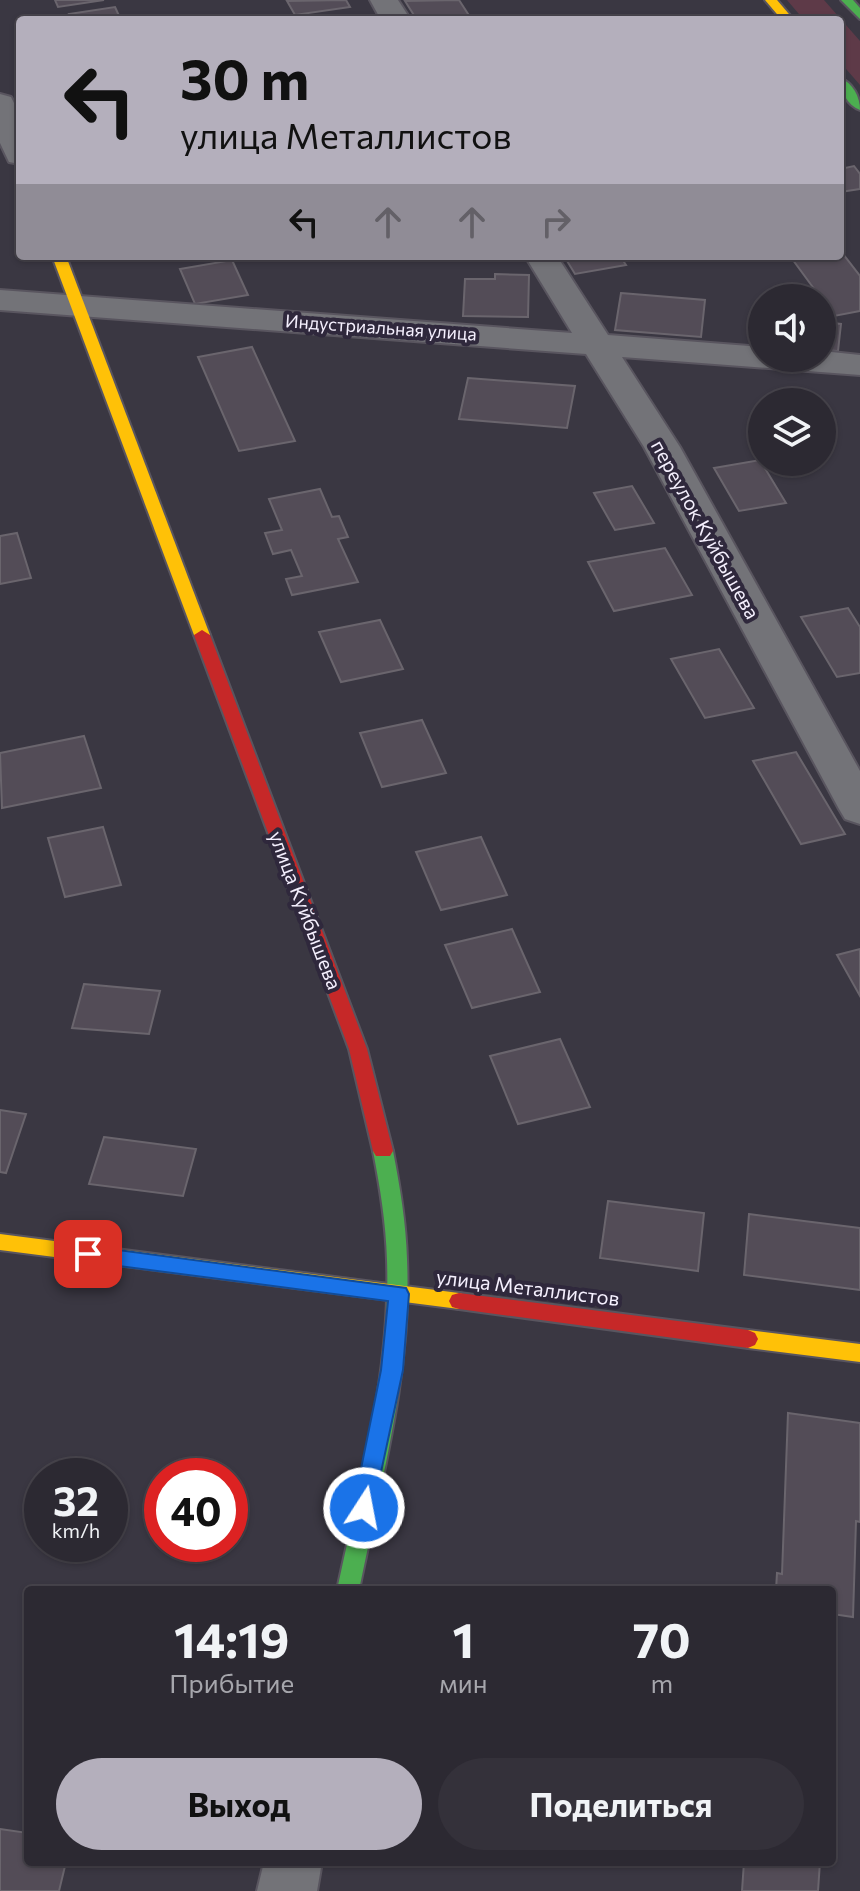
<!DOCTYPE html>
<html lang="ru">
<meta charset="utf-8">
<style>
:root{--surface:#2c2932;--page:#34313a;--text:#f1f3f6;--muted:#a6a6ac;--line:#48454d;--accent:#b4afbc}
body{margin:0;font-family:Commissioner,sans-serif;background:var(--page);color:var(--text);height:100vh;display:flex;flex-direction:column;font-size:30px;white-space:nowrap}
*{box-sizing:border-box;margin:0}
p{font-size:26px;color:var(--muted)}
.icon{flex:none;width:44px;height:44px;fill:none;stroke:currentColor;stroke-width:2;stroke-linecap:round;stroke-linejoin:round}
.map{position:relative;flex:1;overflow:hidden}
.panel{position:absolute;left:24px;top:1586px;width:812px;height:280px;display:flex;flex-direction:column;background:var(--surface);border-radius:8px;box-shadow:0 2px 6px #0004,0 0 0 2px var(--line)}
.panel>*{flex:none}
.guide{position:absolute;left:16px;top:16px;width:828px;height:244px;border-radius:8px;box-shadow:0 2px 6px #0004,0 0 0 2px var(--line);background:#b4afbc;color:#111;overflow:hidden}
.tools{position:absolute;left:748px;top:284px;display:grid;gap:16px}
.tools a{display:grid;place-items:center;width:88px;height:88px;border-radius:50%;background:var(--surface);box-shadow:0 2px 6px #0004,0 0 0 2px var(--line);font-size:40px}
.speed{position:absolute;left:24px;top:1458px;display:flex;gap:16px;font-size:40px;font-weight:700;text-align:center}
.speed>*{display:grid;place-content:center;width:104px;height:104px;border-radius:50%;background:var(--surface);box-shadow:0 2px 6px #0004,0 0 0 2px var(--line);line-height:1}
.speed small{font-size:20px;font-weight:400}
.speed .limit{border:12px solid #d22;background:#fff;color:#111}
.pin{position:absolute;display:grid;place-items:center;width:68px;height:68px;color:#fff;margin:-34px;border-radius:16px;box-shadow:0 4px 12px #0006}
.me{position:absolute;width:88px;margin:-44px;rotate:11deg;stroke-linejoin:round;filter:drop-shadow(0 0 6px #0008)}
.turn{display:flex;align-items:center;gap:28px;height:168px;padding:0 32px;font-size:36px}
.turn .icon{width:104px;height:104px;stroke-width:2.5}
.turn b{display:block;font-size:56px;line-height:68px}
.lanes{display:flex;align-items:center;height:76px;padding:0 32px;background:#0003;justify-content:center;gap:40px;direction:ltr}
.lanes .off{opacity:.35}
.eta{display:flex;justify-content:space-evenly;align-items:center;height:136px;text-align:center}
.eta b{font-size:48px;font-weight:700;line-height:56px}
.primary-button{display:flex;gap:16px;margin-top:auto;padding:16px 32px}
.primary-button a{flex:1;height:92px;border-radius:48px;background:var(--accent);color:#111;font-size:32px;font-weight:700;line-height:92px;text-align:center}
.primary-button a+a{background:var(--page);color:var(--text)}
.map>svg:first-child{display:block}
.green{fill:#5e3a48}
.building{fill:#534c57;stroke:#6a656d;stroke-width:2}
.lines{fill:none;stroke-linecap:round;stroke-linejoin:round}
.street-casing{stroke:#59555f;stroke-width:4}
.fast-casing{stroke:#59555f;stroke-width:4}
.slow-casing{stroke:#59555f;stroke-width:4}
.jam-casing{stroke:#59555f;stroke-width:4}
.street{fill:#737378;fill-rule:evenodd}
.fast{fill:#4caf50;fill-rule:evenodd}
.slow{fill:#ffc107;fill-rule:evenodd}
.jam{fill:#c62828;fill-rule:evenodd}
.route{fill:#1a73e8;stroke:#114b97;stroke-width:2}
.labels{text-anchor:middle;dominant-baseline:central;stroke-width:8;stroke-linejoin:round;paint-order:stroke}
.far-street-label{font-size:18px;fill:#f5f0fe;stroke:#2f283c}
.street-label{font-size:20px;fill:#f5f0fe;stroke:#2f283c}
</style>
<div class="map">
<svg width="860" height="1891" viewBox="0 0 860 1891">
<rect width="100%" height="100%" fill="#3a3742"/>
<path class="green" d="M787,0H824L860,41V85L840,62V20H804Z"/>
<g class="building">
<path d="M55,0H104L58,7Z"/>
<path d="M346,0L350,7L295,15L287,1Z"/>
<path d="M459,0L472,20H417L405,1Z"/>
<path d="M115,7L121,20H72L69,14Z"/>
<path d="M854,166L860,174V189L840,192V169Z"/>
<path d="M840,250L860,276V311L834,316L790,256H840Z"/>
<path d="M564,256H620L626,265L575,274Z"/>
<path d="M232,260L248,295L195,304L180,269Z"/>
<path d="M495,274L529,275L528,317L463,316L465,279H495Z"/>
<path d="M621,293L705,300L701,337L615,330Z"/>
<path d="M822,322L841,324L838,351L822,350Z"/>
<path d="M252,347L295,441L239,451L198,357Z"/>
<path d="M468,378L575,386L567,428L459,419Z"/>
<path d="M760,460L786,503L739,511L714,468Z"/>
<path d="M632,486L654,523L615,530L594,493Z"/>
<path d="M320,489L332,517L339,516L348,537L338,539L358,582L292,595L286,579L302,576L291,550L273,554L265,533L282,530L269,499Z"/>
<path d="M17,533L31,578L0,584V536Z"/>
<path d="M665,548L692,595L614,611L588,562Z"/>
<path d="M848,608L860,627V673L837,677L801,617Z"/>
<path d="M380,620L403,669L341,682L319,632Z"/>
<path d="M719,649L754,708L705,718L671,659Z"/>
<path d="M422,720L446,773L382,787L360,733Z"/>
<path d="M84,736L101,788L2,808L0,753Z"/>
<path d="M796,752L845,834L801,844L753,761Z"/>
<path d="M103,827L121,885L65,897L48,838Z"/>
<path d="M481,837L507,895L441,910L416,852Z"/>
<path d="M512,929L540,992L472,1008L445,945Z"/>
<path d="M860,949V996L837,955Z"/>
<path d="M84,984L160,991L149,1034L72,1028Z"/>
<path d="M560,1039L590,1107L518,1124L490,1056Z"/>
<path d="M0,1110L26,1114L6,1173L0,1172Z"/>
<path d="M104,1137L196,1149L183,1196L89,1184Z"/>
<path d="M608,1201L704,1213L698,1271L600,1258Z"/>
<path d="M749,1214L860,1228V1290L744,1275Z"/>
<path d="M788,1413L860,1423V1522L856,1521L853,1617L832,1614V1590H776L777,1573L782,1574Z"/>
<path d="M0,1829L28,1833V1862H66L59,1891H0Z"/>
<path d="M744,1862H820L818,1891H742Z"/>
</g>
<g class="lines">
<g class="street-casing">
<g id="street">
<path d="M370,0H398L411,20H381Z"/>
<path d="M0,94L11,97L20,115V164L9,162L0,143Z"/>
<path d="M525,256H557L608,335L762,347V358H822V351L860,355V375L622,357L680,447L860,771V824L845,819L839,809L644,447L586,354L0,310V290L572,333Z"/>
<path d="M264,1862H322L317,1891H257Z"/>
</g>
</g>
<g class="fast-casing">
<g id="fast">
<path d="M841,0H853L860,8V19Z"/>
<path d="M840,78C853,83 860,97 860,110C847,105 840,91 840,78Z"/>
<path d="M383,1143L390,1146L393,1151C400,1187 406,1223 407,1259C412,1370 381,1482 359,1590H337C360,1482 391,1371 387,1260C386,1223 380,1187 373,1151L376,1146Z"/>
</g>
</g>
<g class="slow-casing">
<g id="slow">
<path d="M765,0H777L794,20H782Z"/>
<path d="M52,256H66L210,635L208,639L202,640L194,635Z"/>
<path d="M0,1234L459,1293L466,1295L469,1301L466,1307L459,1309L0,1250Z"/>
<path d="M748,1330L860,1344V1362L748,1348L741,1345L738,1339L741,1333Z"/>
</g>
</g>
<g class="jam-casing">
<g id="jam">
<path d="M202,630L210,635L367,1049L393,1151L390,1156H376L373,1151L349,1049L194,635Z"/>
<path d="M459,1293L748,1330L755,1333L758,1339L755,1345L748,1348L459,1309L452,1307L449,1301L452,1295Z"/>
</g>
</g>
<use href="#street" class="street"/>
<use href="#fast" class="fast"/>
<use href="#slow" class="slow"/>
<use href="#jam" class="jam"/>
</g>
<path class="route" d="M88,1246L406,1288L409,1294L403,1370L372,1514L364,1517L357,1514L353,1508L381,1370L388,1301L88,1262L78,1254Z"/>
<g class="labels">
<g class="far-street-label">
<text transform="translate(381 327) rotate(4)">Индустриальная улица</text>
</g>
<g class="street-label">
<text transform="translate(706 529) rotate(61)">переулок Куйбышева</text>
<text transform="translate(306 910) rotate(69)">улица Куйбышева</text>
<text transform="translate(528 1287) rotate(7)">улица Металлистов</text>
</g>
</g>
</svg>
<div class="tools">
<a><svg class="icon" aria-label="sound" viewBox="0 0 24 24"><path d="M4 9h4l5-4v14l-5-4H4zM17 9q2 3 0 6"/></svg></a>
<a><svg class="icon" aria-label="layers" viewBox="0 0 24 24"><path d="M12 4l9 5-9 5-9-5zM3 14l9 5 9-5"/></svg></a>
</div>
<div class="speed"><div>32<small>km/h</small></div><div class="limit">40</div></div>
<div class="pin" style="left:88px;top:1254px;background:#d93025"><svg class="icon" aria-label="arrive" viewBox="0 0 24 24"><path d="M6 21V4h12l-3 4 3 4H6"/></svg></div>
<svg class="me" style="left:364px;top:1508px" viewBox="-20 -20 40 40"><circle r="17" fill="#1a73e8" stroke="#fff" stroke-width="3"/><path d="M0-11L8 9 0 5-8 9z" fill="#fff"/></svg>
<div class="guide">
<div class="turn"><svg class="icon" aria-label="left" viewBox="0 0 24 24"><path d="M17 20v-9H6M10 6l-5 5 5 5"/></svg><div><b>30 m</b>улица Металлистов</div></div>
<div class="lanes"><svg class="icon" aria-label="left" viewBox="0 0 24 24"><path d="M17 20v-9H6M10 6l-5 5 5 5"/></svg><svg class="icon off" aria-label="ahead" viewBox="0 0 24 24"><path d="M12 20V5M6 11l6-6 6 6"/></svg><svg class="icon off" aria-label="ahead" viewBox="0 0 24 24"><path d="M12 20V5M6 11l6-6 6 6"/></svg><svg class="icon off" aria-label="right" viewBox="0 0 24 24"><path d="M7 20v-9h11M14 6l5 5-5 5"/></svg></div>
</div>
<section class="panel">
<div class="eta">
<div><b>14:19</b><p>Прибытие</p></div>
<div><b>1</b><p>мин</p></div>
<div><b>70</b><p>m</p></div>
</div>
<div class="primary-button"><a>Выход</a><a>Поделиться</a></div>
</section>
</div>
